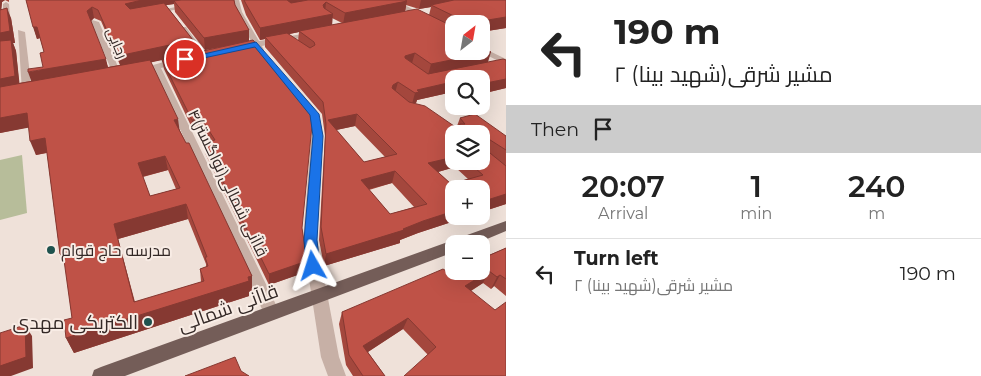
<!DOCTYPE html>
<meta charset="utf-8">
<style>
:root{--surface:#fff;--page:#f6f6f6;--text:#222;--muted:#767676;--line:#e0e0e0}
body{margin:0;font-family:Montserrat,Cairo,sans-serif;background:var(--page);color:var(--text);height:100vh;display:flex;flex-direction:column;font-size:19px;white-space:nowrap}
*{box-sizing:border-box;margin:0}
p{font-size:16px;color:var(--muted)}
.icon{flex:none;width:28px;height:28px;fill:none;stroke:currentColor;stroke-width:2;stroke-linecap:round;stroke-linejoin:round}
.map{position:relative;flex:1;overflow:hidden}
.panel{display:flex;flex-direction:column;background:var(--surface);width:475px}
.panel>*{flex:none}
.top-card{background:#fff;color:var(--text);overflow:hidden}
.needle{width:32px;rotate:31deg}
.controls{position:absolute;left:445px;top:15px;display:grid;gap:10px}
.controls a{display:grid;place-items:center;width:45px;height:45px;border-radius:10px;background:var(--surface);box-shadow:0 5px 20px #0002;font-size:25px}
.pin{position:absolute;display:grid;place-items:center;width:42px;height:42px;color:#fff;margin:-21px;border:2px solid #fff;border-radius:50%;box-shadow:0 1px 5px #0007}
.me{position:absolute;width:55px;margin:-28px;rotate:354deg;stroke-linejoin:round;filter:drop-shadow(0 0 4px #0008)}
.turn{display:flex;align-items:center;gap:18px;height:105px;padding:0 25px;font-size:22px}
.turn .icon{width:65px;height:65px;stroke-width:2.5}
.turn b{display:block;font-size:35px;line-height:42px}
.then{display:flex;align-items:center;height:48px;padding:0 25px;background:#0003;gap:10px;font-size:19px}
.eta{display:flex;justify-content:space-evenly;align-items:center;height:85px;text-align:center}
.eta b{font-size:30px;font-weight:600;line-height:35px}
ul{padding:0;list-style:none}
li{display:flex;align-items:center;gap:15px;height:70px;padding:0 25px;border-top:1px solid var(--line)}
li div{flex:1}
li b{display:block;font-size:19px}
li em{font-style:normal}
main{display:flex;flex:1;min-height:0}
.map>svg:first-child{display:block}
.green{fill:#b7bd9a}
.lines{fill:none;stroke-linecap:round;stroke-linejoin:round}
.minor{fill:#c7b0a6;fill-rule:evenodd}
.major{fill:#745d58;fill-rule:evenodd}
.wall{fill:#a4473d;fill-rule:evenodd}
.shaded-wall{fill:#863932}
.building{fill:#bf5247;stroke:#863932;fill-rule:evenodd}
.route{fill:#1a73e8;stroke:#114b97}
.poi-dot{fill:#1e524e;stroke:#f8ece5;stroke-width:2}
.labels{text-anchor:middle;dominant-baseline:central;stroke-width:4;stroke-linejoin:round;paint-order:stroke}
.far-street-label{font-size:14px;fill:#332826;stroke:#f8ece5}
.street-label{font-size:16px;fill:#332826;stroke:#f8ece5}
.poi-label{font-size:16px;fill:#332826;stroke:#f8ece5;text-anchor:start}
.near-street-label{font-size:19px;fill:#332826;stroke:#f8ece5}
.near-poi-label{font-size:19px;fill:#332826;stroke:#f8ece5;text-anchor:end}
</style>
<main>
<div class="map">
<svg width="506" height="376" viewBox="0 0 506 376">
<rect width="100%" height="100%" fill="#efe1d9"/>
<path class="green" d="M22,155L27,213L0,220V160Z"/>
<g class="lines">
<g class="minor">
<path d="M214,0H229L152,14L149,12Z"/>
<path d="M233,0H239L242,12L259,41L315,32L319,34L262,46L264,50L260,52L254,47L238,49V45L252,43L236,12Z"/>
<path d="M387,0H395L454,31V36Z"/>
<path d="M6,2L9,4L10,17L0,20V16L3,15V4Z"/>
<path d="M92,20L99,22L121,74L120,76L117,77L113,74L91,22Z"/>
<path d="M180,27H186L206,55L205,57H199L179,29Z"/>
<path d="M18,30L25,32L32,92L27,95L22,92Z"/>
<path d="M481,47L506,59V65L479,51H481Z"/>
<path d="M178,58L181,59V63L161,68L280,313L278,318L272,320L266,318L153,70L136,74L132,71Z"/>
<path d="M299,93L302,94L316,110L322,128L317,240L339,357L346,376H328L321,357L303,240L312,128L308,113L294,96Z"/>
</g>
<path class="major" d="M506,221V231L475,244H454V252L125,376H92L94,370L101,367Z"/>
</g>
<g class="wall">
<path d="M0,0H9V2L5,0L2,2L1,9L11,18L15,43H13L16,51L19,83L31,81L43,67L44,52L40,38L37,39L26,0H234L235,5L249,30V41L302,228L307,261L306,272L269,285L205,153L204,143L210,141L201,128L193,130L164,69L162,60L225,46L205,50L175,12L174,4L166,5L193,40L194,53L151,62L180,131L252,276V291L249,292V296L74,353L66,338L72,318L65,265L60,254L47,153L36,155L29,127L0,133ZM94,18L101,21L120,65L108,67L91,21ZM168,170L176,189L150,196L143,177ZM188,219L206,264V267L200,269L201,282L135,302L118,239Z"/>
<path d="M241,0H506V28L481,32V24H454V51L488,62L506,60V88L481,94L454,79V97L448,93L417,100L416,103H414L454,126H457L460,118L506,136V204L418,233L400,240V243L324,266L319,240L325,136L322,114L265,47V39L260,40L246,15ZM406,5L419,9L431,7L429,15L405,11ZM332,18L342,23L332,25ZM299,32L298,41L289,34ZM355,126L385,157L364,162L336,130ZM454,134L481,161H454ZM455,167L468,179L451,184L438,172ZM392,183L414,207L390,214L369,190Z"/>
<path d="M506,248V296L494,286L491,289L483,283L471,291L506,376L428,355L403,329L368,352L385,376H353L346,365L339,324L342,312L448,272Z"/>
</g>
<g class="shaded-wall">
<path d="M0,0H5L2,2L1,14H0Z"/>
<path d="M142,0H202L174,1V4L167,5L127,15L125,4Z"/>
<path d="M286,0H332L285,10Z"/>
<path d="M421,0H472L431,5V7L419,9Z"/>
<path d="M407,1L405,12L343,24L345,13Z"/>
<path d="M326,2L325,13L323,5Z"/>
<path d="M92,7L94,18L89,23L87,11Z"/>
<path d="M7,8L11,18L15,43H13L16,51L20,88L0,93V33Z"/>
<path d="M333,14L332,26L299,31V32L266,39L265,37V39L260,40V28Z"/>
<path d="M506,17V28L481,32V24H468L488,20Z"/>
<path d="M33,27H37L40,38L37,39Z"/>
<path d="M249,30V42L205,50L204,38Z"/>
<path d="M193,40L194,53L121,69L118,56Z"/>
<path d="M491,52L488,62L428,75L431,64Z"/>
<path d="M415,53L412,63L402,66L405,56Z"/>
<path d="M106,59L109,72L33,86L28,72Z"/>
<path d="M506,79V88L481,94V84Z"/>
<path d="M398,82L395,93L390,96L393,85Z"/>
<path d="M452,82L448,93L417,100L416,103L412,104L415,93L417,90Z"/>
<path d="M27,113L32,127L0,133V118Z"/>
<path d="M357,114L355,126L327,132L328,120Z"/>
<path d="M201,118V128L193,130L192,120Z"/>
<path d="M178,119L180,133L174,120Z"/>
<path d="M45,138L50,152L36,155L30,141Z"/>
<path d="M165,156L168,170L141,177L138,163Z"/>
<path d="M454,157V161H457L455,167L424,176L428,163Z"/>
<path d="M395,171L392,183L358,192L361,180Z"/>
<path d="M506,194V204L481,212V202Z"/>
<path d="M186,204L188,219L118,239L138,316L252,276V291L249,292V296L74,353L66,338L134,302L114,224Z"/>
<path d="M454,211V216H470L418,233L400,240V243L324,266L326,254L403,229L423,221Z"/>
<path d="M63,253L67,269L60,254Z"/>
<path d="M307,261L306,272L269,285V274Z"/>
<path d="M489,271L483,283L459,298L465,286Z"/>
<path d="M500,275L494,286L491,289L497,277Z"/>
<path d="M408,318L403,329L360,357L363,346Z"/>
<path d="M25,325L32,336L33,368L11,376H0V365Z"/>
</g>
<g class="building">
<path d="M26,0H142L125,4L130,9L164,3L193,40L118,56L98,10L92,7L87,11L106,59L28,72V69L43,67L40,53L44,52L37,27H33Z"/>
<path d="M181,0H234L235,5L249,30L204,38L174,1Z"/>
<path d="M244,0H287L291,3L308,0H405L407,1L345,13L326,2L323,5L324,8L333,14L260,28L246,4Z"/>
<path d="M454,0H506V17L488,20L468,24H458V18L431,5Z"/>
<path d="M7,8L10,31L0,33V10Z"/>
<path d="M417,9L454,27V29L450,30L454,32V51H481V47L491,52L431,64L415,53L405,56V58L428,74L503,59L506,60V79L481,84V79H454V84L452,82L417,90L419,92L415,93L398,82L393,85L392,88L409,102L425,106L454,126L459,127L460,124H465L460,118L475,114L506,136V150L487,138H484L485,149L506,166V194L481,202V189H454V211L423,221L403,229L404,230L326,254L321,227L326,124L323,102L265,37L287,33L310,48L315,45L314,42L299,31ZM357,114L397,154L364,162L328,120ZM454,134H481V161H467L483,175L451,184L428,163L454,157ZM395,171L427,204L390,214L361,180Z"/>
<path d="M11,40L15,76L0,79V41Z"/>
<path d="M253,40L309,105L312,125L302,228L307,261L269,274L204,143L215,140L201,118L192,120L162,60Z"/>
<path d="M150,60L178,119L174,120L186,143H189L252,276L248,277L249,281L66,338L64,320L72,318L63,253L60,254L45,138L30,141L27,113L0,118V87ZM165,156L180,188L150,196L138,163ZM186,204L207,257H205L208,266L200,269L204,281L134,302L114,224Z"/>
<path d="M506,248V279L500,275L497,277L489,271L465,286L495,310L506,302V376H404L436,347L408,318L363,346L385,376H363L349,355L342,312L443,269L448,272L454,270V271H481V259Z"/>
<path d="M25,325L26,357L0,366V333Z"/>
<path d="M235,357L241,371L249,376H185Z"/>
</g>
<path class="route" d="M256,42L319,114L323,136L317,240L320,266L318,270L313,272L308,270L306,266L304,240L313,136L310,115L255,47L185,62L182,59Z"/>
<g class="poi-dot">
<circle cx="51" cy="250" r="5"/>
<circle cx="148" cy="322" r="5"/>
</g>
<g class="labels">
<g class="far-street-label">
<text transform="translate(117 43) rotate(67)">رجایی</text>
</g>
<g class="street-label">
<text transform="translate(228 183) rotate(64)">۴قاآنی شمالی(نواگستر)</text>
</g>
<g class="poi-label">
<text x="61" y="250">مدرسه حاج قوام</text>
</g>
<g class="near-street-label">
<text transform="translate(228 308) rotate(-20)">قاآنی شمالی</text>
</g>
<g class="near-poi-label">
<text x="138" y="322">الکتریکی مهدی</text>
</g>
</g>
</svg>
<div class="controls">
<a><svg class="needle" viewBox="-14 -14 28 28"><path d="M0-13l5 13h-10z" fill="#e53935"/><path d="M0 13l5-13h-10z" fill="#767676"/></svg></a>
<a><svg class="icon" aria-label="search" viewBox="0 0 24 24"><circle cx="10" cy="10" r="6"/><path d="M15 15l6 6"/></svg></a>
<a><svg class="icon" aria-label="layers" viewBox="0 0 24 24"><path d="M12 4l9 5-9 5-9-5zM3 14l9 5 9-5"/></svg></a>
<a>+</a>
<a>−</a>
</div>
<div class="pin" style="left:185px;top:59px;background:#d93025"><svg class="icon" aria-label="arrive" viewBox="0 0 24 24"><path d="M6 21V4h12l-3 4 3 4H6"/></svg></div>
<svg class="me" style="left:313px;top:266px" viewBox="-20 -20 40 40"><path d="M0-17L14 15 0 8-14 15z" fill="#1a73e8" stroke="#fff" stroke-width="4"/></svg>
</div>
<section class="panel">
<div class="top-card">
<div class="turn"><svg class="icon" aria-label="left" viewBox="0 0 24 24"><path d="M17 20v-9H6M10 6l-5 5 5 5"/></svg><div><b>190 m</b>۲ مشیر شرقی(شهید بینا)</div></div>
<div class="then">Then<svg class="icon" aria-label="arrive" viewBox="0 0 24 24"><path d="M6 21V4h12l-3 4 3 4H6"/></svg></div>
</div>
<div class="eta">
<div><b>20:07</b><p>Arrival</p></div>
<div><b>1</b><p>min</p></div>
<div><b>240</b><p>m</p></div>
</div>
<ul>
<li><svg class="icon" aria-label="left" viewBox="0 0 24 24"><path d="M17 20v-9H6M10 6l-5 5 5 5"/></svg><div><b>Turn left</b><p>۲ مشیر شرقی(شهید بینا)</p></div><em>190 m</em></li>
</ul>
</section>
</main>
